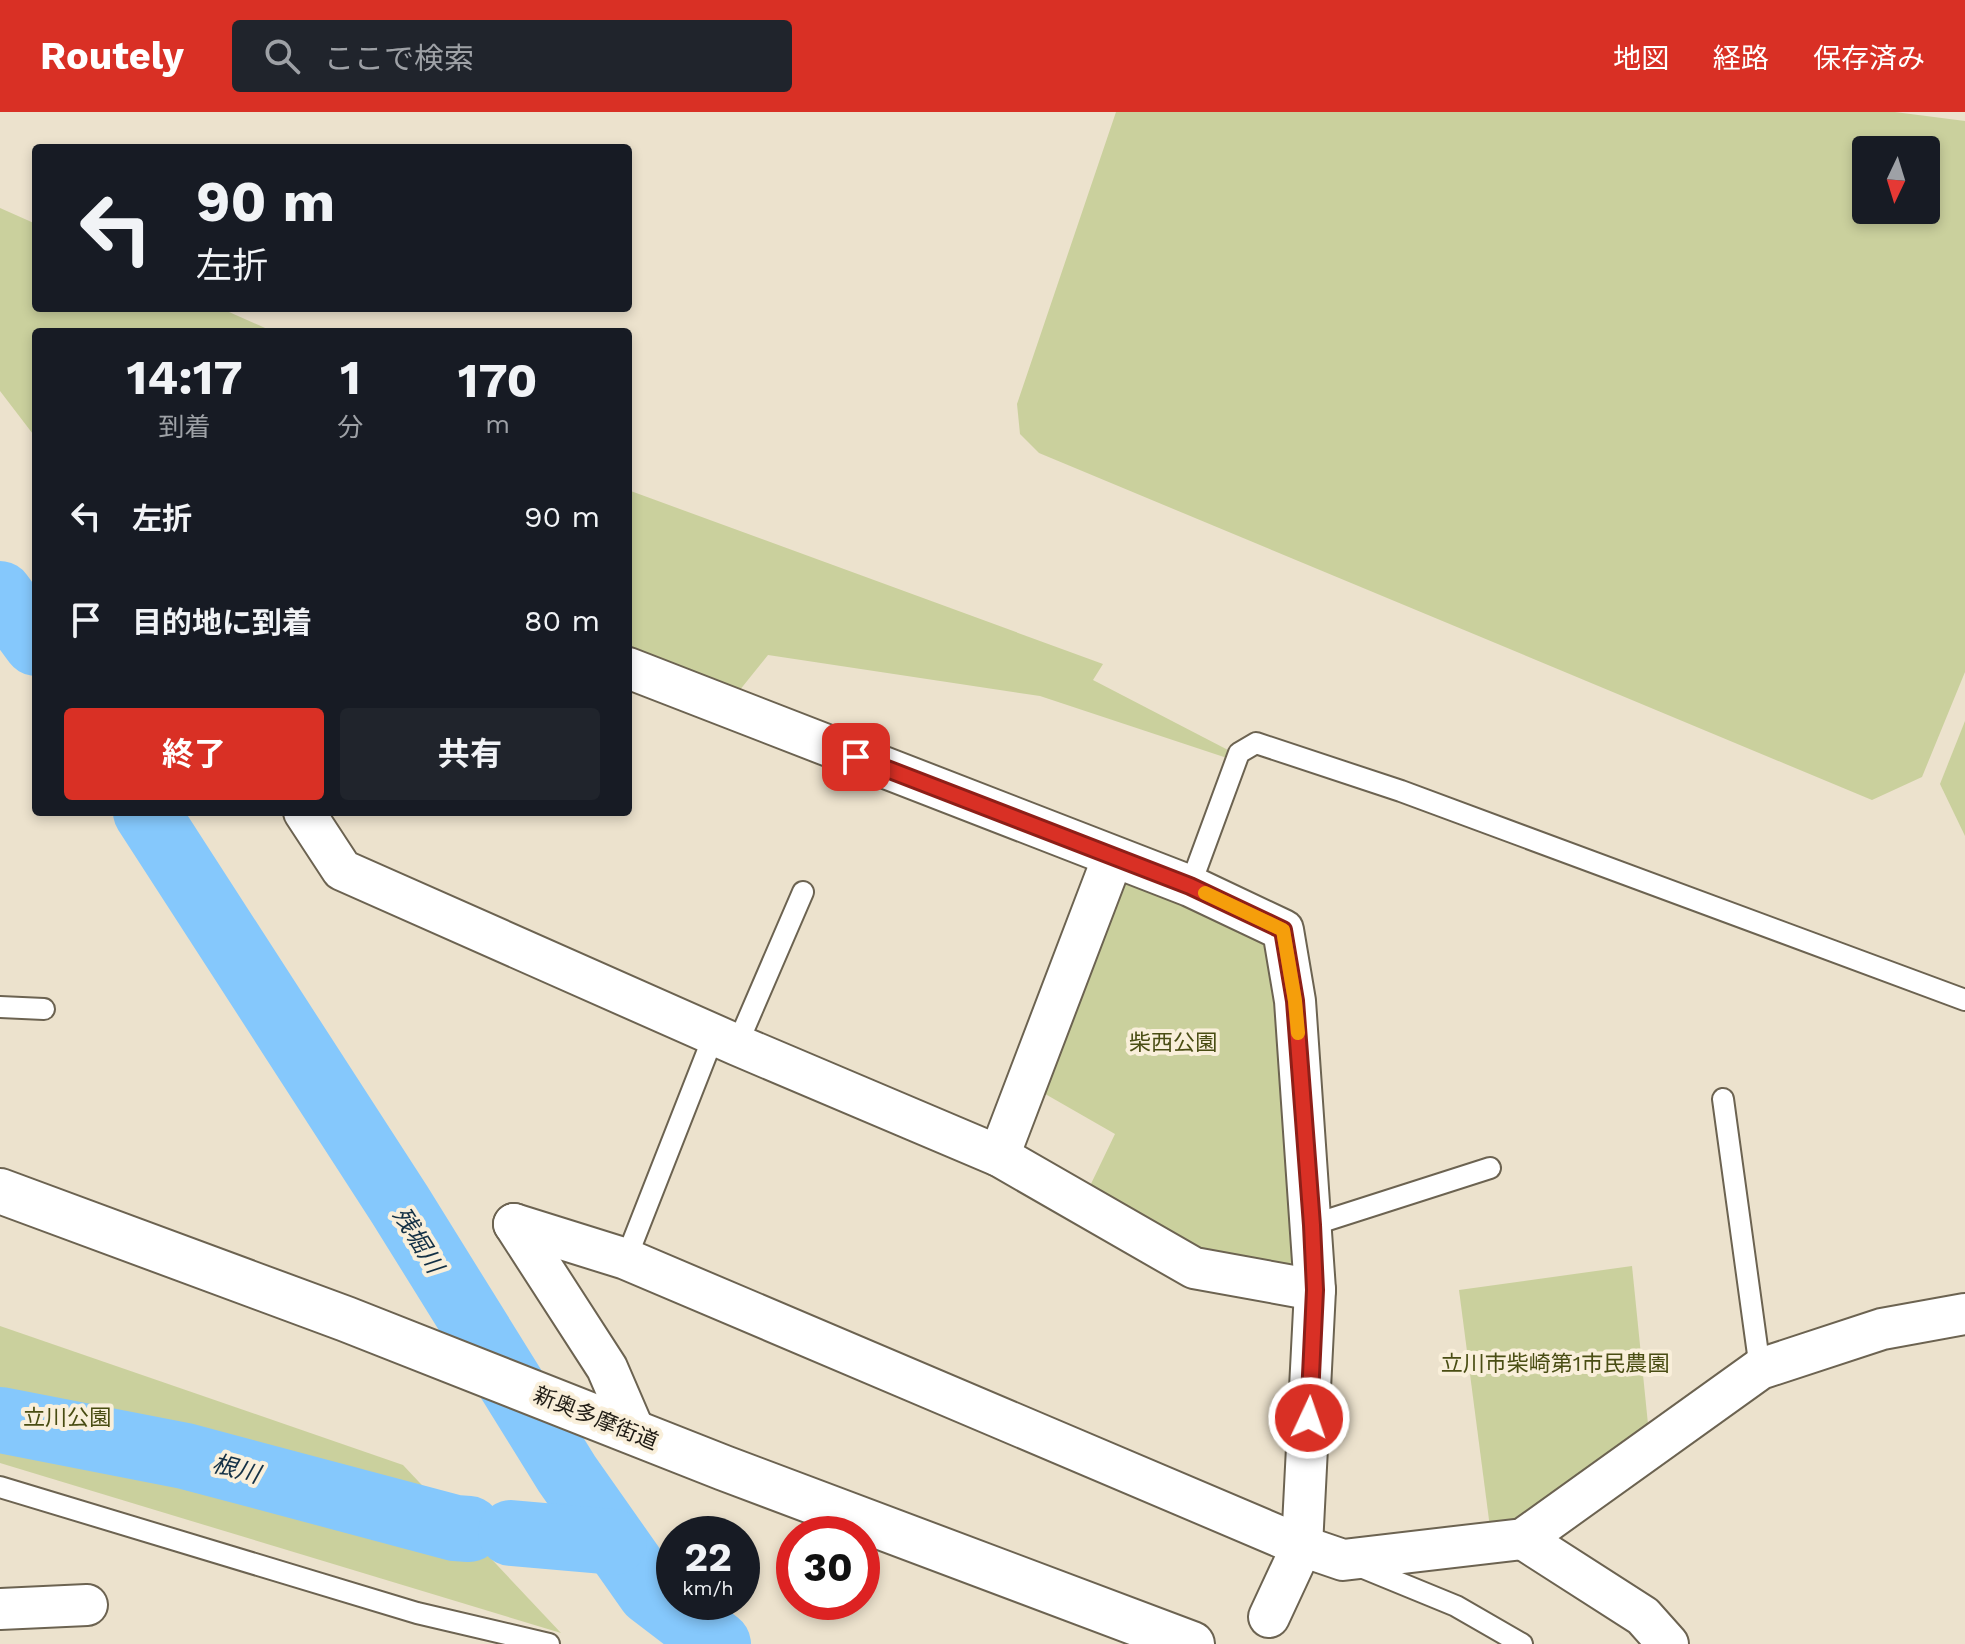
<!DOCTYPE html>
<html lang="ja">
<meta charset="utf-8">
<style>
:root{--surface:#171b24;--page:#20242c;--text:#f1f3f6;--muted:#9ea1a6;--accent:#d93025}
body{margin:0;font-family:"Work Sans","Noto Sans JP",sans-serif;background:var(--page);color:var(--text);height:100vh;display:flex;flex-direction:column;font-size:30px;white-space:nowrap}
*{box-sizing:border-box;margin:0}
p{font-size:26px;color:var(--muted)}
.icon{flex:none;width:44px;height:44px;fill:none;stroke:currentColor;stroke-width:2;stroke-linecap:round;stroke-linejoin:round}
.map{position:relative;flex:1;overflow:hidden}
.details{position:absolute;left:32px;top:216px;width:600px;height:488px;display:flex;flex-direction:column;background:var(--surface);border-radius:8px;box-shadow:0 4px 12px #0003}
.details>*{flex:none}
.hud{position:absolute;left:32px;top:32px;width:600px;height:168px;border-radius:8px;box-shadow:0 4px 12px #0003;background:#171b24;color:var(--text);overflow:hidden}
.needle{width:52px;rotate:184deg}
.tools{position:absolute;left:1852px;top:24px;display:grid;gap:16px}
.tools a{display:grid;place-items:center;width:88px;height:88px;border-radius:8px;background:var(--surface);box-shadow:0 4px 12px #0003;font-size:40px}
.speed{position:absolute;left:656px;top:1404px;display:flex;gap:16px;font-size:40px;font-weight:700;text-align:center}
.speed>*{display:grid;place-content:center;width:104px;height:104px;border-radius:50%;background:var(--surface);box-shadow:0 4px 12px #0003;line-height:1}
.speed small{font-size:20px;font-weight:400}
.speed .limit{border:12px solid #d22;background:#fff;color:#111}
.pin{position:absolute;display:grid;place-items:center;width:68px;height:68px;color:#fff;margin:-34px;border-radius:16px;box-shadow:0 4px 12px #0006}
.me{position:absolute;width:88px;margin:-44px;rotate:3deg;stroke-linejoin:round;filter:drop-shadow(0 0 6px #0008)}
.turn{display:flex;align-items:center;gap:28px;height:168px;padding:0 32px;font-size:36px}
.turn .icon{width:104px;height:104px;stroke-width:2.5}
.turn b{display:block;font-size:56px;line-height:68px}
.eta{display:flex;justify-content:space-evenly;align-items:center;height:136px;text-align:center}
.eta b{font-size:48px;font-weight:700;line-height:56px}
.primary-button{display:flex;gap:16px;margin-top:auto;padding:16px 32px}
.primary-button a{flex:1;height:92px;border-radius:8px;background:var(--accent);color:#fff;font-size:32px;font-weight:700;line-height:92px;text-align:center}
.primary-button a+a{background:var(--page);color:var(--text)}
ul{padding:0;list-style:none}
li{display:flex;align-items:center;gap:24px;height:104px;padding:0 32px}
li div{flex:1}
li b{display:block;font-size:30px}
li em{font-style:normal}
header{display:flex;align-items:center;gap:48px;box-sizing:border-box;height:112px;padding:0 40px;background:var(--accent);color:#fff}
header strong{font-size:38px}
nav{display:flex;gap:44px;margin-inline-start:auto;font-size:28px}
.search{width:560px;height:72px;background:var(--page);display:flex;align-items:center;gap:20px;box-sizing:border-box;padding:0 28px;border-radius:8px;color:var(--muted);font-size:30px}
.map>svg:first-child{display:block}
.green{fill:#cad09d;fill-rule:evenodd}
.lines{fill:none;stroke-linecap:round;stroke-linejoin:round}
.river{stroke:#85c8fc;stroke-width:66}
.lane-casing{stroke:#6c6351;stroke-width:24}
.street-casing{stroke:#6c6351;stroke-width:44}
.primary-casing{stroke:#6c6351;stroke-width:48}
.lane{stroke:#fff;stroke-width:20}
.street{stroke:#fff;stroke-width:40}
.primary{stroke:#fff;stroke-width:44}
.route-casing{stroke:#8d1f18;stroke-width:20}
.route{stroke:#d93025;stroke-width:14}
.slow{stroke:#f59e0b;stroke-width:14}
.labels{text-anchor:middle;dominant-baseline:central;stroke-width:8;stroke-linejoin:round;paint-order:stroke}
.park-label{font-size:22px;fill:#494d13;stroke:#f9efda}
.street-label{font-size:22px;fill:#201c15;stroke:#f9efda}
.water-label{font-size:24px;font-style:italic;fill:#133045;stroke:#f9efda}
</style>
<header>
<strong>Routely</strong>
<div class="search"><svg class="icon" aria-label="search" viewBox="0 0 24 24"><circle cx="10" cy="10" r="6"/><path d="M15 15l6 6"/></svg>ここで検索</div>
<nav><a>地図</a><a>経路</a><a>保存済み</a></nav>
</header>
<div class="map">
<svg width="1965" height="1532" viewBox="0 0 1965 1532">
<rect width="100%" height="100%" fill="#ece2cd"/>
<g class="green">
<path d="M1116,0H1895L1965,9V560L1922,665L1872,688L1039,341L1020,322L1017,292ZM1926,38V98H1866V38Z"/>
<path d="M0,96L36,112V196H220L274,220H36V326L0,279Z"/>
<path d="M628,378L1103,552L1093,568L1228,638L1227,646L1040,584L768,543L735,584L628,543Z"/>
<path d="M1965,609V724L1940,672Z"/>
<path d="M1121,766L1269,832L1307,1135L1284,1157L1196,1144L1089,1076L1115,1022L1040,979Z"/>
<path d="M1632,1154L1649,1322L1520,1416L1491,1423L1459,1178Z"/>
<path d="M0,1214L403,1353L561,1521L0,1351Z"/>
</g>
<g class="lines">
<g class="river">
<path d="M0,482L36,531"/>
<path d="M146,700L400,1093L567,1362L650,1480L718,1532"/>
<path d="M0,1308L185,1344L455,1416L469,1417"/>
<path d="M511,1421L614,1430"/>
</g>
<g class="lane-casing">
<g id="lane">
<path d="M1190,774L1239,641L1256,631L1401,679L1965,888"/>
<path d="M0,895L44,897"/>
<path d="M737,933L803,780"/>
<path d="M1723,987L1760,1257"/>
<path d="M1312,1113L1490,1056"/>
<path d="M626,1147L714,923"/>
<path d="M0,1375L417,1501L549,1532"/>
<path d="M1356,1453L1456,1494L1522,1532"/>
</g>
</g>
<g class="street-casing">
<g id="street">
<path d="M628,556L1190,774L1283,818L1295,889L1315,1178L1302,1434L1269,1505"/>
<path d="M304,700L342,758L737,933L999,1044L1194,1156L1315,1178"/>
<path d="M999,1044L1113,745"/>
<path d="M514,1112L626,1147L1302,1434L1343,1448L1523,1427L1760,1257L1882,1217L1965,1202"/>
<path d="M514,1112L607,1256L635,1321"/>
<path d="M1523,1427L1643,1504L1668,1532"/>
<path d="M0,1497L87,1493"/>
</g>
</g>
<g class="primary-casing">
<path id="primary" d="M0,1079L346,1207L724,1356L1192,1532"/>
</g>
<use href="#lane" class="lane"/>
<use href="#street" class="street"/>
<use href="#primary" class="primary"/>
</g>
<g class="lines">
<g class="route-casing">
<path id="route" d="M856,645L1190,774L1283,818L1295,889L1312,1113L1315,1178L1309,1306"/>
</g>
<use href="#route" class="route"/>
<path class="slow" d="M1205,781L1283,818L1295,889L1298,921"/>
</g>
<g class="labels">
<g class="park-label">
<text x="1173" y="930">柴西公園</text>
<text x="1555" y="1251">立川市柴崎第1市民農園</text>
<text x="67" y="1305">立川公園</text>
</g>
<g class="street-label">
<text transform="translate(596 1306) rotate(22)">新奥多摩街道</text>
</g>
<g class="water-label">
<text transform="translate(418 1128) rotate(58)">残堀川</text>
<text transform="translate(236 1357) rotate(15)">根川</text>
</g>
</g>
</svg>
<div class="tools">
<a><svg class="needle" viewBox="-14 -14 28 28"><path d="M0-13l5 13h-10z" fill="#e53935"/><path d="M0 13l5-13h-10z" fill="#9ea1a6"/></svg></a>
</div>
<div class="speed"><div>22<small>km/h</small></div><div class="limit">30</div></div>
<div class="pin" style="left:856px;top:645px;background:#d93025"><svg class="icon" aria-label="arrive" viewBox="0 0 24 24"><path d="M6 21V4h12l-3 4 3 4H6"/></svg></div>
<svg class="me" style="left:1309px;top:1306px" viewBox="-20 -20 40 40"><circle r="17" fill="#d93025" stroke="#fff" stroke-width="3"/><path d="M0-11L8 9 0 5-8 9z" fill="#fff"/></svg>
<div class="hud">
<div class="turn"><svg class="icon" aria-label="left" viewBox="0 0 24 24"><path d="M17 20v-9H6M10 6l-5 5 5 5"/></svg><div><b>90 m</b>左折</div></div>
</div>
<section class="details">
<div class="eta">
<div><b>14:17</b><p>到着</p></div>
<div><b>1</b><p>分</p></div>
<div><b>170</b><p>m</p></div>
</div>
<ul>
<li><svg class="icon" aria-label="left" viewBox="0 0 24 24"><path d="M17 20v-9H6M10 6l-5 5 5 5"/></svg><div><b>左折</b></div><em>90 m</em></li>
<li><svg class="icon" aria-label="arrive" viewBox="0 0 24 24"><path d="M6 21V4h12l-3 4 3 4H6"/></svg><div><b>目的地に到着</b></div><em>80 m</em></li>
</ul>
<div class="primary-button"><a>終了</a><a>共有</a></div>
</section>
</div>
